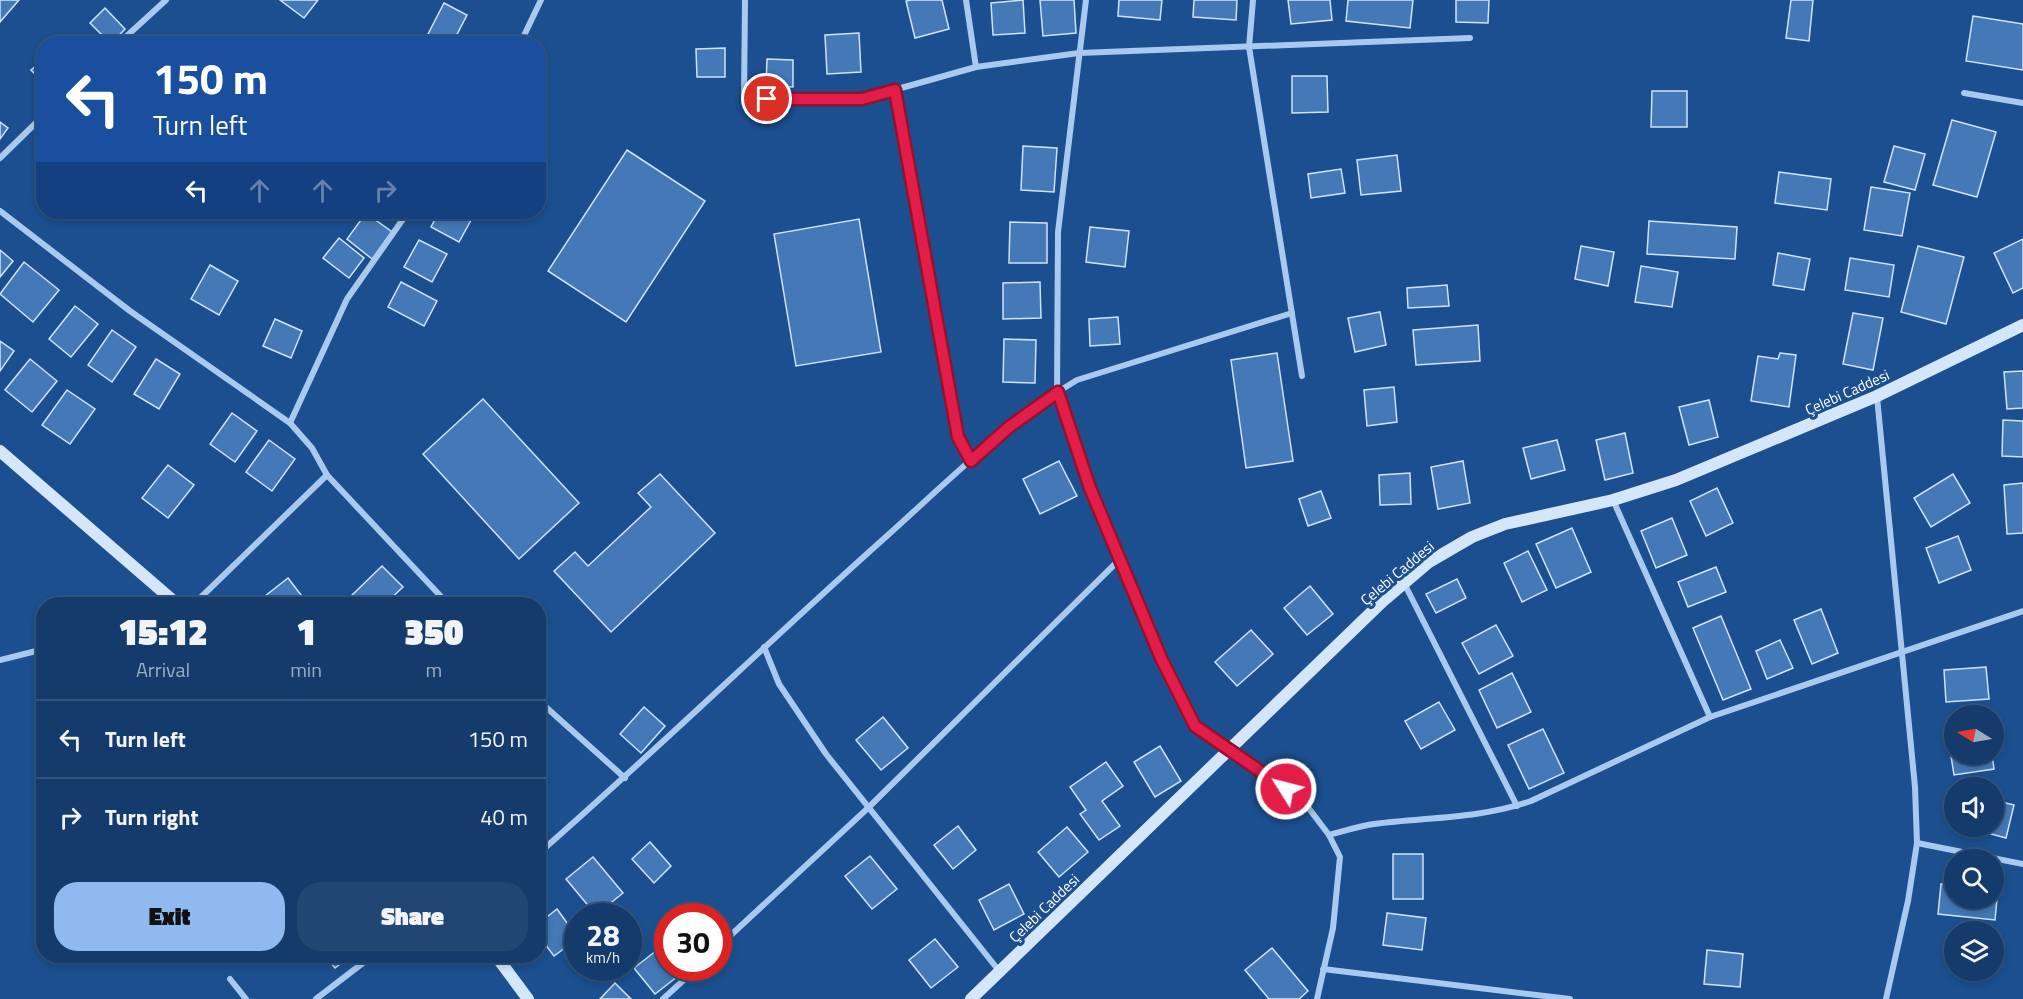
<!DOCTYPE html>
<meta charset="utf-8">
<style>
:root{--surface:#143b6b;--page:#214673;--text:#f1f3f6;--muted:#9dadc1;--line:#33557e;--accent:#90b9f0}
body{margin:0;font-family:"Titillium Web",sans-serif;background:var(--page);color:var(--text);height:100vh;display:flex;flex-direction:column;font-size:22px;white-space:nowrap}
*{box-sizing:border-box;margin:0}
p{font-size:20px;color:var(--muted)}
.icon{flex:none;width:33px;height:33px;fill:none;stroke:currentColor;stroke-width:2;stroke-linecap:round;stroke-linejoin:round}
.map{position:relative;flex:1;overflow:hidden}
.side{position:absolute;left:36px;top:597px;width:510px;height:366px;display:flex;flex-direction:column;background:var(--surface);border-radius:24px;box-shadow:0 3px 9px #0003,0 0 0 2px var(--line)}
.side>*{flex:none}
.banner{position:absolute;left:36px;top:36px;width:510px;height:183px;border-radius:24px;box-shadow:0 3px 9px #0003,0 0 0 2px var(--line);background:#1a4fa0;color:#fff;overflow:hidden}
.needle{width:39px;rotate:281deg}
.fabs{position:absolute;left:1944px;top:705px;display:grid;gap:12px}
.fabs a{display:grid;place-items:center;width:60px;height:60px;border-radius:50%;background:var(--surface);box-shadow:0 3px 9px #0003,0 0 0 2px var(--line);font-size:30px}
.speed{position:absolute;left:564px;top:903px;display:flex;gap:12px;font-size:30px;font-weight:700;text-align:center}
.speed>*{display:grid;place-content:center;width:78px;height:78px;border-radius:50%;background:var(--surface);box-shadow:0 3px 9px #0003,0 0 0 2px var(--line);line-height:1}
.speed small{font-size:15px;font-weight:400}
.speed .limit{border:9px solid #d22;background:#fff;color:#111}
.pin{position:absolute;display:grid;place-items:center;width:51px;height:51px;color:#fff;margin:-26px;border:3px solid #fff;border-radius:50%;box-shadow:0 2px 6px #0007}
.me{position:absolute;width:66px;margin:-33px;rotate:306deg;stroke-linejoin:round;filter:drop-shadow(0 0 4px #0008)}
.turn{display:flex;align-items:center;gap:21px;height:126px;padding:0 18px;font-size:27px}
.turn .icon{width:78px;height:78px;stroke-width:2.5}
.turn b{display:block;font-size:42px;line-height:51px}
.lanes{display:flex;align-items:center;height:57px;padding:0 18px;background:#0003;justify-content:center;gap:30px;direction:ltr}
.lanes .off{opacity:.35}
.eta{display:flex;justify-content:space-evenly;align-items:center;height:102px;text-align:center}
.eta b{font-size:36px;font-weight:800;line-height:42px}
.action{display:flex;gap:12px;margin-top:auto;padding:12px 18px}
.action a{flex:1;height:69px;border-radius:24px;background:var(--accent);color:#111;font-size:24px;font-weight:800;line-height:69px;text-align:center}
.action a+a{background:var(--page);color:var(--text)}
ul{padding:0;list-style:none}
li{display:flex;align-items:center;gap:18px;height:78px;padding:0 18px;border-top:2px solid var(--line)}
li div{flex:1}
li b{display:block;font-size:22px}
li em{font-style:normal}
.map>svg:first-child{display:block}
.building{fill:#4478b7;stroke:#cfe3fa;stroke-width:1.5}
.lines{fill:none;stroke-linecap:round;stroke-linejoin:round}
.street{stroke:#a9c9ee;stroke-width:6}
.secondary{stroke:#d6e6fa;stroke-width:12}
.route-casing{stroke:#92132f;stroke-width:15}
.route{stroke:#e11d48;stroke-width:10}
.labels{text-anchor:middle;dominant-baseline:central;stroke-width:6;stroke-linejoin:round;paint-order:stroke}
.street-label{font-size:15px;fill:#fff;stroke:#1b4f8f}
</style>
<div class="map">
<svg width="2023" height="999" viewBox="0 0 2023 999">
<rect width="100%" height="100%" fill="#1b4f8f"/>
<g class="building">
<path d="M0,0H19L0,22Z"/>
<path d="M280,0H318L304,18Z"/>
<path d="M911,0H942L949,29L915,38L906,1Z"/>
<path d="M1023,0L1025,33L993,35L991,3Z"/>
<path d="M1040,0H1074L1076,33L1043,36Z"/>
<path d="M1119,0H1162L1160,20L1118,16Z"/>
<path d="M1194,0H1237L1236,20L1193,17Z"/>
<path d="M1288,0H1330L1332,20L1291,24Z"/>
<path d="M1348,0H1413L1410,28L1346,21Z"/>
<path d="M1456,0H1489L1488,23L1456,22Z"/>
<path d="M1791,0H1813L1809,41L1786,38Z"/>
<path d="M444,3L467,15L452,44H435L426,38Z"/>
<path d="M105,8L125,29L111,44L90,23Z"/>
<path d="M1973,16L2023,24V70L1966,61Z"/>
<path d="M859,33L861,72L827,74L825,35Z"/>
<path d="M725,48V77H697L696,49Z"/>
<path d="M44,59V83L31,70Z"/>
<path d="M767,59L793,60V87L766,86Z"/>
<path d="M1292,76H1327L1328,112L1292,113Z"/>
<path d="M1652,91H1687V127H1651Z"/>
<path d="M1952,120L1996,132L1977,197L1933,185Z"/>
<path d="M0,122L8,128L0,139Z"/>
<path d="M1023,146L1057,148L1054,192L1021,190Z"/>
<path d="M1894,146L1925,154L1915,190L1884,182Z"/>
<path d="M627,150L705,201L626,322L548,271Z"/>
<path d="M1397,155L1401,191L1361,195L1357,160Z"/>
<path d="M1341,169L1345,193L1311,198L1308,174Z"/>
<path d="M1779,172L1831,179L1827,210L1775,203Z"/>
<path d="M1871,187L1910,193L1902,236L1864,230Z"/>
<path d="M439,212L475,213L459,242L431,227Z"/>
<path d="M366,213L392,232L372,259L347,239Z"/>
<path d="M859,219L881,352L796,366L774,234Z"/>
<path d="M1649,221L1737,227L1735,259L1647,254Z"/>
<path d="M1010,222L1047,223V263H1009Z"/>
<path d="M1090,227L1129,231L1125,267L1086,262Z"/>
<path d="M339,238L364,258L349,278L323,258Z"/>
<path d="M2023,239V288L2013,293L1994,253Z"/>
<path d="M419,240L447,254L432,282L404,267Z"/>
<path d="M1581,246L1614,252L1608,286L1575,279Z"/>
<path d="M1918,246L1964,257L1946,324L1901,312Z"/>
<path d="M0,250L13,261L0,277Z"/>
<path d="M1778,253L1810,259L1804,290L1773,285Z"/>
<path d="M1850,258L1894,265L1889,297L1845,290Z"/>
<path d="M24,262L59,290L33,322L0,294Z"/>
<path d="M210,265L238,281L219,315L191,299Z"/>
<path d="M1641,266L1678,272L1672,307L1635,302Z"/>
<path d="M401,282L437,301L424,326L388,307Z"/>
<path d="M1040,282L1041,318L1003,319V283Z"/>
<path d="M1447,285L1449,306L1408,308L1407,288Z"/>
<path d="M75,306L98,324L71,357L49,339Z"/>
<path d="M1380,312L1386,345L1355,352L1348,318Z"/>
<path d="M1853,313L1883,318L1873,370L1843,364Z"/>
<path d="M1118,317L1120,344L1090,346L1089,319Z"/>
<path d="M275,319L302,331L291,358L263,346Z"/>
<path d="M1478,325L1480,361L1416,365L1413,330Z"/>
<path d="M112,330L136,347L112,382L88,365Z"/>
<path d="M1004,339L1036,340L1035,383L1003,382Z"/>
<path d="M0,341L14,351L0,371Z"/>
<path d="M1277,353L1293,461L1246,468L1231,360Z"/>
<path d="M1780,353L1796,355L1789,407L1751,401L1758,356L1778,359Z"/>
<path d="M30,359L57,381L32,412L5,390Z"/>
<path d="M156,359L180,374L159,409L134,394Z"/>
<path d="M2023,371V408L2007,409L2004,372Z"/>
<path d="M1394,387L1397,422L1367,426L1364,390Z"/>
<path d="M67,390L95,409L70,444L42,425Z"/>
<path d="M483,399L579,503L519,559L423,454Z"/>
<path d="M1709,400L1718,437L1689,445L1679,407Z"/>
<path d="M232,413L257,431L235,462L210,444Z"/>
<path d="M2003,420L2023,421V457L2002,456Z"/>
<path d="M1625,433L1633,473L1605,480L1596,440Z"/>
<path d="M269,440L295,459L272,491L246,472Z"/>
<path d="M1557,440L1565,470L1531,479L1523,448Z"/>
<path d="M1059,461L1077,496L1040,514L1023,479Z"/>
<path d="M1463,461L1470,503L1438,509L1431,467Z"/>
<path d="M168,465L194,485L168,518L142,498Z"/>
<path d="M1410,473L1411,504L1380,505L1379,475Z"/>
<path d="M660,474L715,533L611,632L554,571L575,552L588,566L651,507L638,493Z"/>
<path d="M1953,474L1970,503L1931,527L1914,498Z"/>
<path d="M2023,483V533L2007,534L2004,485Z"/>
<path d="M1717,488L1733,523L1706,536L1690,501Z"/>
<path d="M1321,491L1331,518L1308,526L1299,499Z"/>
<path d="M1672,518L1687,555L1656,568L1641,531Z"/>
<path d="M1572,528L1591,572L1556,588L1536,544Z"/>
<path d="M1958,536L1971,570L1939,583L1926,548Z"/>
<path d="M1528,551L1547,590L1522,602L1504,563Z"/>
<path d="M382,566L403,587L385,604H352L347,600Z"/>
<path d="M1716,567L1726,592L1688,607L1678,582Z"/>
<path d="M288,578L308,604H255Z"/>
<path d="M1457,579L1466,598L1436,613L1426,594Z"/>
<path d="M1310,586L1333,614L1307,635L1284,608Z"/>
<path d="M1821,609L1838,653L1812,664L1794,620Z"/>
<path d="M1721,616L1751,689L1723,700L1693,628Z"/>
<path d="M1496,625L1513,656L1479,674L1462,643Z"/>
<path d="M1251,630L1273,654L1237,686L1215,662Z"/>
<path d="M1780,640L1793,668L1767,679L1756,651Z"/>
<path d="M1986,667L1989,699L1946,702L1944,670Z"/>
<path d="M1512,673L1531,712L1497,728L1479,690Z"/>
<path d="M1439,702L1455,730L1421,749L1405,721Z"/>
<path d="M644,707L665,726L641,753L620,734Z"/>
<path d="M883,717L908,748L881,770L856,740Z"/>
<path d="M1543,729L1564,773L1529,789L1508,745Z"/>
<path d="M1954,736V754H1992L1994,769L1954,775L1948,737Z"/>
<path d="M1160,746L1181,781L1155,797L1134,762Z"/>
<path d="M1106,762L1123,786L1102,801L1120,826L1099,840L1080,814L1086,810L1070,787Z"/>
<path d="M1994,800L2014,805L2006,838L1962,826H1994Z"/>
<path d="M958,826L976,850L953,869L934,845Z"/>
<path d="M1067,827L1088,852L1059,877L1038,852Z"/>
<path d="M650,842L671,866L654,883L632,859Z"/>
<rect x="1393" y="854" width="30" height="45"/>
<path d="M870,856L897,889L872,909L845,876Z"/>
<path d="M593,857L623,893L596,915L566,879Z"/>
<path d="M1009,884L1024,914L994,930L979,900Z"/>
<path d="M1941,884L1954,885V898H1994V889H1998L1995,920L1938,914Z"/>
<path d="M557,909L578,938L554,956L538,935V924Z"/>
<path d="M1387,913L1426,918L1422,950L1383,945Z"/>
<path d="M935,939L958,967L931,988L909,960Z"/>
<path d="M661,947L668,955V968H677L682,973L655,994L634,968Z"/>
<path d="M1272,948L1308,991L1299,999H1269L1245,970Z"/>
<path d="M1707,950L1743,954L1740,987L1704,984Z"/>
<path d="M325,956H351L335,968Z"/>
<path d="M615,983L631,999H600Z"/>
</g>
<g class="lines">
<g class="street">
<path d="M745,0L744,99H862L976,67L1079,53L1470,38"/>
<path d="M966,0L976,67"/>
<path d="M1086,0L1058,232L1057,392L1083,470L1161,658L1195,726L1232,749L1304,802L1329,835L1340,857L1333,928L1317,999"/>
<path d="M1253,0L1249,47L1302,376"/>
<path d="M118,44L166,0"/>
<path d="M520,44L541,0"/>
<path d="M895,90L958,437L971,461"/>
<path d="M1964,93L2023,103"/>
<path d="M0,158L44,115"/>
<path d="M0,211L130,311L290,423L312,448L327,475L448,604"/>
<path d="M1877,397L1915,787L1917,843L1908,901L1886,999"/>
<path d="M290,423L347,299L408,212"/>
<path d="M1613,500L1710,717"/>
<path d="M1404,583L1517,806"/>
<path d="M194,604L327,475"/>
<path d="M764,647L779,684L826,754L1000,972"/>
<path d="M0,660L44,649"/>
<path d="M538,700L625,778"/>
<path d="M1329,835C1344,831 1359,826 1374,824C1428,817 1479,819 1531,801L1710,717L2023,611"/>
<path d="M1917,843L2023,864"/>
<path d="M538,854C657,750 770,640 888,535C948,481 1007,422 1077,380L1292,313"/>
<path d="M718,947L868,808L1120,559"/>
<path d="M1323,969L1570,999"/>
<path d="M230,979L246,999"/>
<path d="M316,999L372,956"/>
<path d="M663,999L697,968"/>
</g>
<g class="secondary">
<path d="M0,451L177,604"/>
<path d="M496,956L528,999"/>
<path d="M971,999L1382,602L1429,562L1472,537L1505,524L1613,500L1676,480L1877,396L2023,325"/>
</g>
</g>
<g class="lines">
<g class="route-casing">
<path id="route" d="M767,99H862L895,90L958,437L971,461L1009,427L1058,392L1090,488L1161,658L1195,726L1286,789"/>
</g>
<use href="#route" class="route"/>
</g>
<g class="labels">
<g class="street-label">
<text transform="translate(1847 392) rotate(-24)">Çelebi Caddesi</text>
<text transform="translate(1397 573) rotate(-40)">Çelebi Caddesi</text>
<text transform="translate(1044 908) rotate(-44)">Çelebi Caddesi</text>
</g>
</g>
</svg>
<div class="fabs">
<a><svg class="needle" viewBox="-14 -14 28 28"><path d="M0-13l5 13h-10z" fill="#e53935"/><path d="M0 13l5-13h-10z" fill="#9dadc1"/></svg></a>
<a><svg class="icon" aria-label="sound" viewBox="0 0 24 24"><path d="M4 9h4l5-4v14l-5-4H4zM17 9q2 3 0 6"/></svg></a>
<a><svg class="icon" aria-label="search" viewBox="0 0 24 24"><circle cx="10" cy="10" r="6"/><path d="M15 15l6 6"/></svg></a>
<a><svg class="icon" aria-label="layers" viewBox="0 0 24 24"><path d="M12 4l9 5-9 5-9-5zM3 14l9 5 9-5"/></svg></a>
</div>
<div class="speed"><div>28<small>km/h</small></div><div class="limit">30</div></div>
<div class="pin" style="left:767px;top:99px;background:#d93025"><svg class="icon" aria-label="arrive" viewBox="0 0 24 24"><path d="M6 21V4h12l-3 4 3 4H6"/></svg></div>
<svg class="me" style="left:1286px;top:789px" viewBox="-20 -20 40 40"><circle r="17" fill="#e11d48" stroke="#fff" stroke-width="3"/><path d="M0-11L8 9 0 5-8 9z" fill="#fff"/></svg>
<div class="banner">
<div class="turn"><svg class="icon" aria-label="left" viewBox="0 0 24 24"><path d="M17 20v-9H6M10 6l-5 5 5 5"/></svg><div><b>150 m</b>Turn left</div></div>
<div class="lanes"><svg class="icon" aria-label="left" viewBox="0 0 24 24"><path d="M17 20v-9H6M10 6l-5 5 5 5"/></svg><svg class="icon off" aria-label="ahead" viewBox="0 0 24 24"><path d="M12 20V5M6 11l6-6 6 6"/></svg><svg class="icon off" aria-label="ahead" viewBox="0 0 24 24"><path d="M12 20V5M6 11l6-6 6 6"/></svg><svg class="icon off" aria-label="right" viewBox="0 0 24 24"><path d="M7 20v-9h11M14 6l5 5-5 5"/></svg></div>
</div>
<section class="side">
<div class="eta">
<div><b>15:12</b><p>Arrival</p></div>
<div><b>1</b><p>min</p></div>
<div><b>350</b><p>m</p></div>
</div>
<ul>
<li><svg class="icon" aria-label="left" viewBox="0 0 24 24"><path d="M17 20v-9H6M10 6l-5 5 5 5"/></svg><div><b>Turn left</b></div><em>150 m</em></li>
<li><svg class="icon" aria-label="right" viewBox="0 0 24 24"><path d="M7 20v-9h11M14 6l5 5-5 5"/></svg><div><b>Turn right</b></div><em>40 m</em></li>
</ul>
<div class="action"><a>Exit</a><a>Share</a></div>
</section>
</div>
